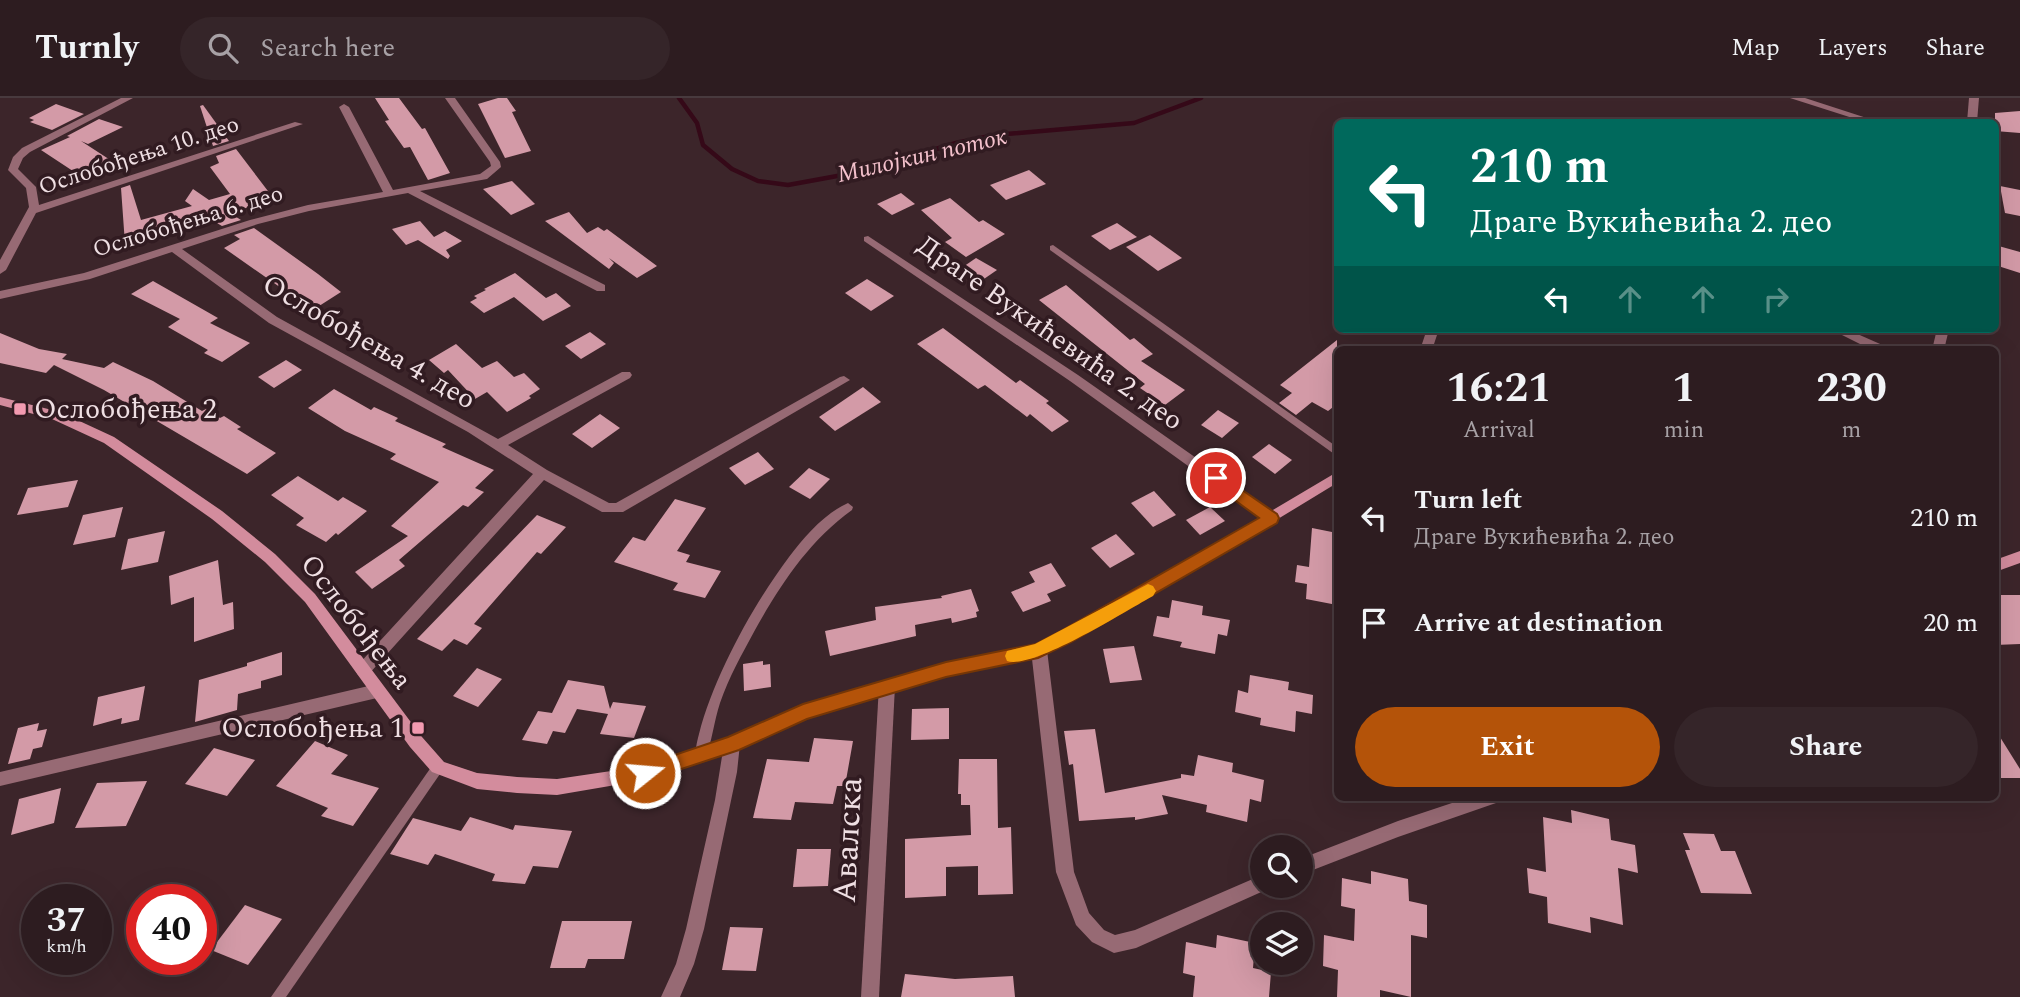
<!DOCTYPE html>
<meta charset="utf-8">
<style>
:root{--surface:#2d1c20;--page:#352529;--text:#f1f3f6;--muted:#a7a1a5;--line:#483a3e;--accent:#b45309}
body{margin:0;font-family:Spectral,serif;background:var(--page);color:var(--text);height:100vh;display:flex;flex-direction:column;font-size:26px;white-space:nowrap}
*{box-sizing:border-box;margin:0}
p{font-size:23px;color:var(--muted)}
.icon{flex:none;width:38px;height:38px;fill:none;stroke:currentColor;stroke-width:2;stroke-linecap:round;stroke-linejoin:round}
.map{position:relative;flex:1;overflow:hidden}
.panel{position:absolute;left:1334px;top:248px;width:665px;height:455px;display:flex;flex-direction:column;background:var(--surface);border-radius:10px;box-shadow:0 7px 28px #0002,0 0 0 2px var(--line)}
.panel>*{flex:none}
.banner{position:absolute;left:1334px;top:21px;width:665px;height:214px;border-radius:10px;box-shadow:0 7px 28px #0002,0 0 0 2px var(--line);background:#00695c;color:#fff;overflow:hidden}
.tools{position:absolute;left:1250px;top:737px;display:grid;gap:14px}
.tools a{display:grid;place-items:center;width:63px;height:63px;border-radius:50%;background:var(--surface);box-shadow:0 7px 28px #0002,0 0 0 2px var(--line);font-size:35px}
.speed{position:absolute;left:21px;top:786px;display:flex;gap:14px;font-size:35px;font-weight:700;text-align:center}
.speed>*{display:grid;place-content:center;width:91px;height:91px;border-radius:50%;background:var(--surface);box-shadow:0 7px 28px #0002,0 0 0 2px var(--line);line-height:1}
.speed small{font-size:18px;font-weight:400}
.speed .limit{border:10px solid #d22;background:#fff;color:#111}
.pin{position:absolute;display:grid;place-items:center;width:60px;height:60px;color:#fff;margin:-30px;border:4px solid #fff;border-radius:50%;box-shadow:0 2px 7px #0007}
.me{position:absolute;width:77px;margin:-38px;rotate:73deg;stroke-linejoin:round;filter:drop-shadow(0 0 5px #0008)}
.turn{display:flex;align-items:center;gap:24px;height:147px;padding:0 21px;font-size:32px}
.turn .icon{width:91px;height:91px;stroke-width:2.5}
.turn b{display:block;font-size:49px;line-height:60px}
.lanes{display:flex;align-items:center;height:66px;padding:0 21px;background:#0003;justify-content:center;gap:35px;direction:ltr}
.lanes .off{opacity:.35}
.eta{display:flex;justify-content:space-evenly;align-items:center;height:119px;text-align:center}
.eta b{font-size:42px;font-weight:700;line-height:49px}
.primary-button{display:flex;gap:14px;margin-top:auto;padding:14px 21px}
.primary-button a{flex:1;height:80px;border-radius:42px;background:var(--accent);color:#fff;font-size:28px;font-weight:700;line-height:80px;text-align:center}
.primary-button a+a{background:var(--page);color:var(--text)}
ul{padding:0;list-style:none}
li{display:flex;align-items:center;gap:21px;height:105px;padding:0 21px}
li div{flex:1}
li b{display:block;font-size:26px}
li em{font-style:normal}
header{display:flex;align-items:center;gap:42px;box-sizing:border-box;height:98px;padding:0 35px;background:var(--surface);border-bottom:2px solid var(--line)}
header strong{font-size:33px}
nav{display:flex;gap:38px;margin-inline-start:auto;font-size:24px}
.search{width:490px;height:63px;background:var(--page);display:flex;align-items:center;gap:18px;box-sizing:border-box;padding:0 24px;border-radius:38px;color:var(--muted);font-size:26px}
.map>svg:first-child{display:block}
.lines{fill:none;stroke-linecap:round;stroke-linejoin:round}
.stream{stroke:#350918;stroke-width:4.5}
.building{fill:#d39aa7}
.lane{fill:#976a74;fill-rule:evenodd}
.street{fill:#976a74;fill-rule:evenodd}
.secondary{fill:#d38c9d;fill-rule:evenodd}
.route{fill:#b45309;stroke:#753606;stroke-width:2}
.slow{fill:#f59e0b}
.poi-dot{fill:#f29ab0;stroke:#311b21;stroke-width:2.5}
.labels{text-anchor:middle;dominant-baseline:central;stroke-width:7;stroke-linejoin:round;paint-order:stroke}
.far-street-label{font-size:23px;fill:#efdfe3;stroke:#311b21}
.far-water-label{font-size:24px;font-style:italic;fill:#f4c1cc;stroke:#311b21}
.street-label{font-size:28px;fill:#efdfe3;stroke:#311b21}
.poi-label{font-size:28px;fill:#efdfe3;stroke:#311b21;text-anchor:start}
.near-street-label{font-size:33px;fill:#efdfe3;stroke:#311b21}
</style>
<header>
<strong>Turnly</strong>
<div class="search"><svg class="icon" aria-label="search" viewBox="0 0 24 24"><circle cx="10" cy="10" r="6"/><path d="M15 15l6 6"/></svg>Search here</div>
<nav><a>Map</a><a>Layers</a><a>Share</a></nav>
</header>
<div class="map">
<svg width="2020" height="899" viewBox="0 0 2020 899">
<rect width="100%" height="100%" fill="#3c252a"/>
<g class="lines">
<path class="stream" d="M679,0L697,25L703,47L732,71L758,83L788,87L859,74L956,45L995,37L1134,25L1201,0"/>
</g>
<g class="building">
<path d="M375,0H399L422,31L425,30L450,75L428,82L410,49L404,50L385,23L389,22Z"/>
<path d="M498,0H507L516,13L512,14L531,53L505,60L478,6Z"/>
<path d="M56,6L84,16L52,32L30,24L34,22L29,20Z"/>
<path d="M203,7L229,43L213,48L200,8Z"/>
<path d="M2020,13V35L1995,33V15Z"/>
<path d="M99,21L123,29L88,46L81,43L118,67L90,80L89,76L82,79L41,52L70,39L67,38Z"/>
<path d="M236,51L274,101L230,115L241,122L222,128L210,121L125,146L121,90L130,87L141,122L192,108L185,103L193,91L209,102L230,96L210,69L219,65L216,58Z"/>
<path d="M1029,72L1046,86L1006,102L990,87Z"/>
<path d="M512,83L535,106L511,117L483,91Z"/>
<path d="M2000,88L2020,92V118L2005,115Z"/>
<path d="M901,95L915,106L892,117L877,106Z"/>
<path d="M950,100L979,124L983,122L1005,136L966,159L945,144L952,140L921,112Z"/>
<path d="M569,114L587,135L598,129L604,133L607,131L657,168L637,180L609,160L614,165L609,171L545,123Z"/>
<path d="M420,123L434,139L445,133L462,143L446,152L450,158L448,161L418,142L406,147L392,131Z"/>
<path d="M1117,125L1137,139L1110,152L1091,138Z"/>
<path d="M254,130L318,176L341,194L316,210L307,204L304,206L224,150L240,141L234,137Z"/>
<path d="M1150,137L1182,160L1158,173L1126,149Z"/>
<path d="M1995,147L2020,154V175L1995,167Z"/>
<path d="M976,160L997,172L981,183L960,171Z"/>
<path d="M515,175L546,200L556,195L571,208L543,223L514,199L484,215L470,204L477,200L474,198L486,192L484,191Z"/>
<path d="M867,181L894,198L871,213L845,195Z"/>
<path d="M153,183L218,220L210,225L250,245L222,264L204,255L208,252L168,229L180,221L131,196Z"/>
<path d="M1066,187L1130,242L1134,240L1153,256L1141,263L1185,292L1165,307L1140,290L1145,286L1039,202Z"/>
<path d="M943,230L1016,285L1020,282L1049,303L1046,305L1069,323L1052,334L1030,316L1027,319L985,287L978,291L917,246Z"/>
<path d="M590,234L606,246L581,261L565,248Z"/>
<path d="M0,235L39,251L67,256L62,261L104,270L113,264L153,283L202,313L206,311L220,320L224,318L241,329L237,331L276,355L247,376L104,292L54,267L46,275L0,265Z"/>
<path d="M1337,242V306L1328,313L1312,304L1296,317L1279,305L1292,295L1280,287Z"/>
<path d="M456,246L482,270L497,263L514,279L524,275L540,291L529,298L531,300L507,314L487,294L475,301L448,272L444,275L429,262Z"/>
<path d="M286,262L302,272L274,290L258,279Z"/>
<path d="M863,289L881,304L835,333L819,319Z"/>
<path d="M334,291L371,312L374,309L398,320L395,323L446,346L442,349L494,372L475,390L484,394L468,409L463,407L399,462L405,468L372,491L355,474L408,438L391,428L439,384L390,361L396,356L345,333L308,310Z"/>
<path d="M1218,312L1239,325L1222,340L1201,327Z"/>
<path d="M600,316L620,330L592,350L572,336Z"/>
<path d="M1269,346L1292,362L1275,376L1252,359Z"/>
<path d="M758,354L774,371L745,387L729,370Z"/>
<path d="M809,370L830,381L810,401L789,389Z"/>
<path d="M298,378L338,403L343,399L367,413L338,437L336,435L326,444L296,427L304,420L271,397Z"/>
<path d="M78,382L68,409L17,417L28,390Z"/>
<path d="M1154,393L1176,417L1153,429L1131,405Z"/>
<path d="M675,401L706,410L677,453L690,457L686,464L721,473L705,500L673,492L678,485L614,464L633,439L645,443Z"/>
<path d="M123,409L115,439L73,447L83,417Z"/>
<path d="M1210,409L1225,423L1200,437L1186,422Z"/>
<path d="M537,417L566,429L541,456L537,454L474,526L482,530L467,547L454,541L442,553L417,541Z"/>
<path d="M1312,430L1337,435V507L1306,501L1307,486L1295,484L1297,467L1309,469Z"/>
<path d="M165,433L158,464L121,472L128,441Z"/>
<path d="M1116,436L1135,456L1110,470L1091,450Z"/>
<path d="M218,462L223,507L233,504L234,531L194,544V499L171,507L169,478Z"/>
<path d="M1051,465L1066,488L1047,496L1051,503L1023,514L1011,494L1035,484L1029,474Z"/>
<path d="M971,491L979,513L976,514L977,519L952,525L951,520L915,527L916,538L830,558L825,533L876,522L875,509L942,500L941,498Z"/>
<path d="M1995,497H2020V546L1995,547Z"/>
<path d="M1172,502L1203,508L1202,517L1230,522L1227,538L1218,536L1215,556L1180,549L1182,544L1153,538L1157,518L1169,520Z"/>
<path d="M1134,548L1142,582L1110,585L1103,551Z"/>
<path d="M282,554V577L261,583V590L238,596L237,612L195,624L199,582L247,568V565Z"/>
<path d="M763,563V567L770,566L771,589L744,593L743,566Z"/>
<path d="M477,570L502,581L478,609L453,598Z"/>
<path d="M1250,577L1289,584L1288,592L1313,597L1312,616L1296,613L1295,634L1260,627L1261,620L1235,614L1238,592L1248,595Z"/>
<path d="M568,582L604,588L610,611L613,604L646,608L634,640L600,636L608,616L577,611L565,635L553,633L547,646L522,642L538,613L552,615Z"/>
<path d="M145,588L139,622L121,626L122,620L93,628L98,599Z"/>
<path d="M949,610V641L911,642L912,611Z"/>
<path d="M39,625L37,633L47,631L42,649L33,651L30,661L8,666L18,630Z"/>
<path d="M1095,631L1105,695L1181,680V676L1194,678L1198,657L1233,665L1232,674L1264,682L1261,704L1250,701L1247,724L1206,714L1207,707L1162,697L1168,716L1135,722V719L1079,723L1073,666L1069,667L1064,633Z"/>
<path d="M1995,631L2020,671V680H1995Z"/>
<path d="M814,640L853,643L845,688H837L833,706L795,704L791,722L753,720L767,661L809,664Z"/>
<path d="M315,643L348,657L331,676L379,690L353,728L321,718L328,710L276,688Z"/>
<path d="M214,650L255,662L227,698L185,686Z"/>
<path d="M959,661H997L998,730L1011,729L1013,796L978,797V768L946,769V798L905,800V741L971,737L970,707H961V696H958Z"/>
<path d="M147,683L126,728L75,730L97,685Z"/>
<path d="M61,690L54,725L11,737L19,701Z"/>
<path d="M1571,712L1609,721L1611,742L1635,747L1638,775L1618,770L1623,827L1590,819L1591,835L1548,825L1547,799L1529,795L1527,770L1546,774L1543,719L1572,725Z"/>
<path d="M470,719L513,732L515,727L572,733L558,770L533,768L525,786L492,783L495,776L435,756L428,767L390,756L413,720L461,733Z"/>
<path d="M1683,735L1714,736L1721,753H1735L1752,796L1701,795L1685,752H1690Z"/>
<path d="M797,751H831L828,788L793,789Z"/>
<path d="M1371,773L1408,781L1409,803L1427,807V840L1411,837V899L1380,892V899H1337L1338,872L1323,868L1324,837L1354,843L1355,811L1341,808L1342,780L1371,786Z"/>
<path d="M245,807L282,821L248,867L211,852Z"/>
<path d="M562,823H632L624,861H588L585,870H550Z"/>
<path d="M730,829L763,830L756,873L722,872Z"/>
<path d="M1217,837L1255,845L1253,870L1271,874L1269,899H1193L1195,878L1183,875L1186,844L1216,850Z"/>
<path d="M905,876L955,881L1013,878L1015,899H901Z"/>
</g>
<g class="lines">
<g class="lane">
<path d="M1053,147L1337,349V358L1050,152V148Z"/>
<path d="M848,405L853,409L852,412C808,444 781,486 755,532C742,556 729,579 720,605C714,623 712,644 705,662L701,663L697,662C694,654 697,644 699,636C714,578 753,507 789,459C804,439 825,415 848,405Z"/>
<path d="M438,663L442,665L444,669L442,673L286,899H271L434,665Z"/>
</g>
<g class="street">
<path d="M121,0H133L30,54L23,60L18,71L36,89L39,107L295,24L303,26L36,115L6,172L0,176V162L29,109L26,90L8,72L13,59L22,50Z"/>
<path d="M445,0H455L500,64L501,69L487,81L420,93L605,187V193H597L408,95L309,113L258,126L182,151L277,219L498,341L622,274H630L632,277L630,280L508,347L547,372L609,405H616L840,279L844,278L850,282L623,414H602L544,382L368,577L363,579L358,577L355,572L358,567L533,376L468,334L269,225L172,154L90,181L0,201V193L84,175L250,122L308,107L383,94L339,9L344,6L349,9L393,92L480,76L491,68L490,64Z"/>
<path d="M1790,0H1805L1879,24H1865Z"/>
<path d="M1969,0H1979L1977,24H1967Z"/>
<path d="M868,138L1078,277L1276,416L1278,420L1276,424H1266L1070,283L864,143V139Z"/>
<path d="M1427,231H1439L1432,252H1420Z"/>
<path d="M1830,231H1846L1887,249L1889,252H1872Z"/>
<path d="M1937,231H1949L1944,252H1932Z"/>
<path d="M1039,546L1044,548L1047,552L1074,774L1089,815L1104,832L1115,837L1135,832L1262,777V788H1270L1268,791L1136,850L1114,855L1092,844L1076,827L1056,774L1031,552L1034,548Z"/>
<path d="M887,581L892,583L895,588L879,899H861L879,588L882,583Z"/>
<path d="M377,586L382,588L385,593L382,598L377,600L0,688V674Z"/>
<path d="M732,639L738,641L740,646L737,674L704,831L694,866L680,899H661L676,866L686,831L715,702L724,646L726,641Z"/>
<path d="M1467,700H1498L1496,705L1398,739L1300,777V761L1398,723Z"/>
</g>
<g class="secondary">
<path d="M0,299L60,314L114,339L222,413L275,456L315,496L422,639L444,664L477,675L517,679L557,681L645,668L728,640L803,607L946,565L1036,546L1148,486L1337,374V385L1158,494L1044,556L946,579L806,620L738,651L645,682L557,697L517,695L477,691L432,674L410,649L305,504L265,464L212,421L104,345L52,321L0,307Z"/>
<path d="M2020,453V465L1995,474V462Z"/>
</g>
</g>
<path class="route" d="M1216,374L1277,416L1279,420L1277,425L1071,544L1038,560L946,579L807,621L739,652L645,683L639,681L636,675L639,669L728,639L803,606L946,564L1036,546L1059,534L1259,420L1210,384L1208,380L1210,376Z"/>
<path class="slow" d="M1148,486L1153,488L1156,493L1153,498C1127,512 1033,572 1007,563L1005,558L1007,553L1035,546Z"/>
<g class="poi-dot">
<rect x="13" y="304" width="14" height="14" rx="3.5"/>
<rect x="411" y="623" width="14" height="14" rx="3.5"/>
</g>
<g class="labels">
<g class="far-street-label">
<text transform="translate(139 58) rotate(-18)">Ослобођења 10. део</text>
<text transform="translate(188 124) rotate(-17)">Ослобођења 6. део</text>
</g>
<g class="far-water-label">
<text transform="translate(922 58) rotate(-13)">Милојкин поток</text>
</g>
<g class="street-label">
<text transform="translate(1050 235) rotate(35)">Драге Вукићевића 2. део</text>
<text transform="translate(369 244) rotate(30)">Ослобођења 4. део</text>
<text transform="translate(356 524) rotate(52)">Ослобођења</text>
</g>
<g class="poi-label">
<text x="34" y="311">Ослобођења 2</text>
<text x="404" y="630" text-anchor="end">Ослобођења 1</text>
</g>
<g class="near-street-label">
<text transform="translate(848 742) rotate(-87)">Авалска</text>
</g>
</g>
</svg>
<div class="tools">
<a><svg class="icon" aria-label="search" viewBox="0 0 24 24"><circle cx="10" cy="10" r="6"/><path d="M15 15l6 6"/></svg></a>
<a><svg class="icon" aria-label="layers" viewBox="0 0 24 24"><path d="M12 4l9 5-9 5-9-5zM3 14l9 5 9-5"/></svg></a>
</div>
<div class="speed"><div>37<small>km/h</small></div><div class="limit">40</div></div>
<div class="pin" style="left:1216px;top:380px;background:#d93025"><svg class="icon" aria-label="arrive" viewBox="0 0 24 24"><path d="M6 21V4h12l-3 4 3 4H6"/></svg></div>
<svg class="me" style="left:645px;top:675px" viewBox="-20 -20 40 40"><circle r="17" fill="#b45309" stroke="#fff" stroke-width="3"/><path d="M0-11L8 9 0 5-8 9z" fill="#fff"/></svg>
<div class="banner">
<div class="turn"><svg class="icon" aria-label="left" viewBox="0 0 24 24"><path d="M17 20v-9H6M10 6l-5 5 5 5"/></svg><div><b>210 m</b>Драге Вукићевића 2. део</div></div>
<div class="lanes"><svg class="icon" aria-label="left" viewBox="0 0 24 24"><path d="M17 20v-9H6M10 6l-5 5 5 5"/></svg><svg class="icon off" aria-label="ahead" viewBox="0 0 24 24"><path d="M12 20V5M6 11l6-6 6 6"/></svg><svg class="icon off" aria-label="ahead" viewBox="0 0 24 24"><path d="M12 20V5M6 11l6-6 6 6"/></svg><svg class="icon off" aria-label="right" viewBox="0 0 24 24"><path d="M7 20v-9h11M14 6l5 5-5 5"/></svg></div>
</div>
<section class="panel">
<div class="eta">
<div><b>16:21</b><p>Arrival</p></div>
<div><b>1</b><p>min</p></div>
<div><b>230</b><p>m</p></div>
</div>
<ul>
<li><svg class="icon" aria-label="left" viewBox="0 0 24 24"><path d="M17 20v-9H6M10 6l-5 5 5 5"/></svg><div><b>Turn left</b><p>Драге Вукићевића 2. део</p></div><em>210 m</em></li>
<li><svg class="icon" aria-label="arrive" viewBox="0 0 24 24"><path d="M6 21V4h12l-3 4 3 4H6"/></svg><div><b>Arrive at destination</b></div><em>20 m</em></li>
</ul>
<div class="primary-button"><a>Exit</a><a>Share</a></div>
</section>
</div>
